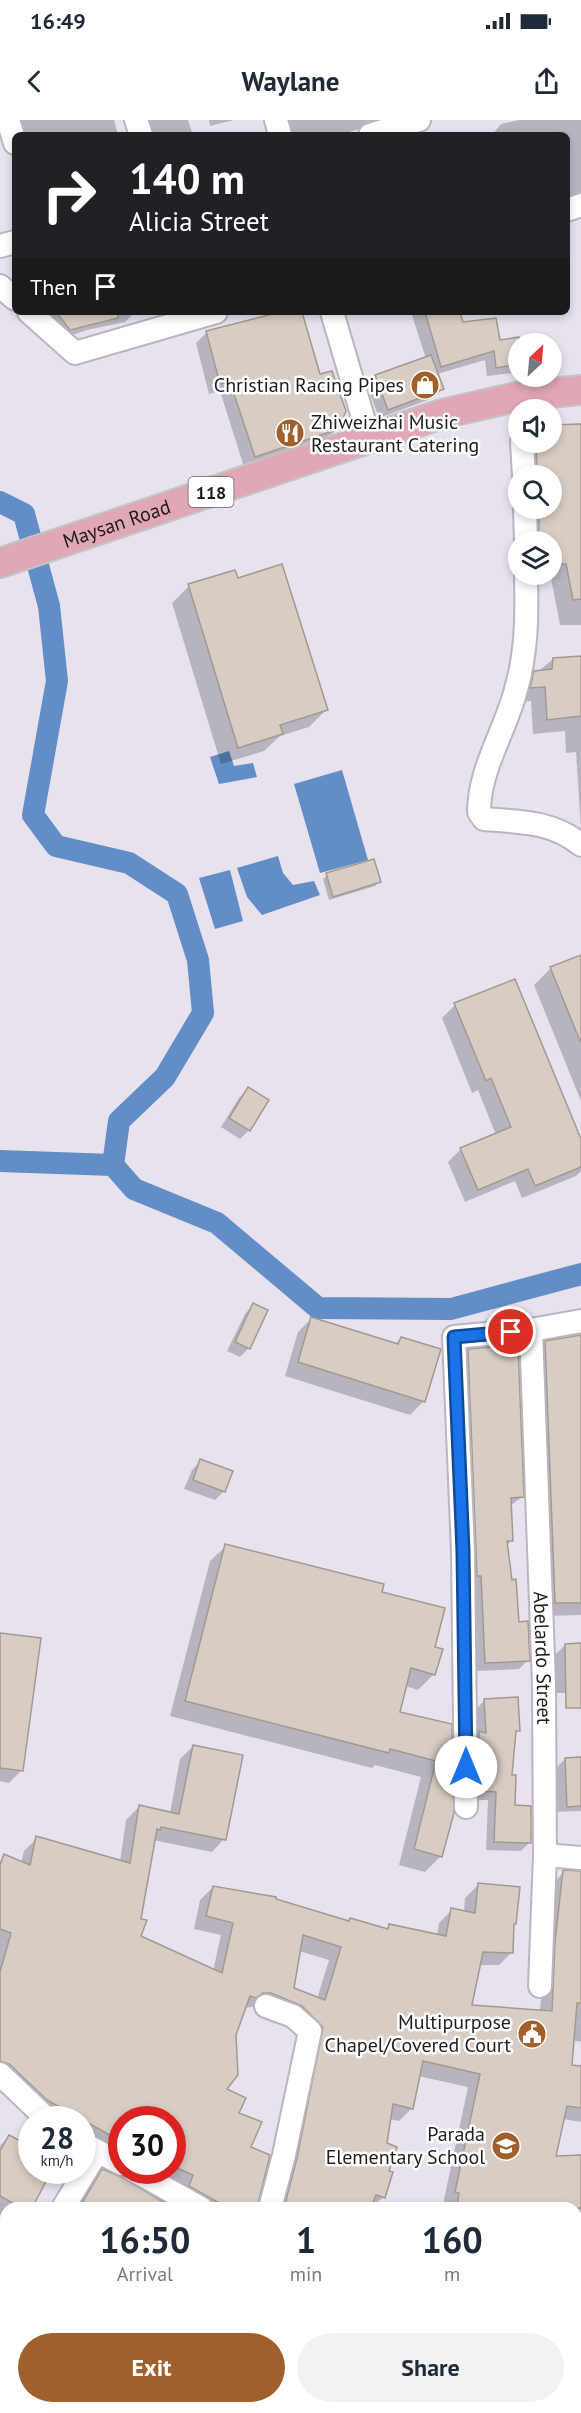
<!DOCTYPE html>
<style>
:root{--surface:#fff;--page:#f2f2f3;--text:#1f2937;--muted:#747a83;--accent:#a15f2c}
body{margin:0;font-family:"PT Sans",sans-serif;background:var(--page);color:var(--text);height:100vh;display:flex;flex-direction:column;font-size:22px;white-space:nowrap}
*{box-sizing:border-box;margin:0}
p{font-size:20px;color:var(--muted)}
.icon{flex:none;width:33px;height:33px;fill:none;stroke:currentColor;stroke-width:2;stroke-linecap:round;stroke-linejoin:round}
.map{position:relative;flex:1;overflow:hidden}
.drawer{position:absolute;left:0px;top:2082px;width:582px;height:212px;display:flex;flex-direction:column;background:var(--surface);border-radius:18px 18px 0 0;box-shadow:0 3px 9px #0003}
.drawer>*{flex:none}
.guide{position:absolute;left:12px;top:12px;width:558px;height:183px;border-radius:9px;box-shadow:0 3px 9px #0003;background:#202124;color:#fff;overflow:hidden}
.needle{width:39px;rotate:26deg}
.fabs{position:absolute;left:508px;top:213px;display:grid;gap:12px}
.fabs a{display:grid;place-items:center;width:54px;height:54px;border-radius:50%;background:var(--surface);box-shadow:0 3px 9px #0003;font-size:30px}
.speed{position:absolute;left:18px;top:1986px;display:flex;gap:12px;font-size:30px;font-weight:700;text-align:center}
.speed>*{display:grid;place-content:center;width:78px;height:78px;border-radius:50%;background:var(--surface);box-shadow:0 3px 9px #0003;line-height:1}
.speed small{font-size:15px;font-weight:400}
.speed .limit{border:9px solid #d22;background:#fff;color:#111}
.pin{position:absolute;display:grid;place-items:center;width:51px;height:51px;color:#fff;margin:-26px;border:3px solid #fff;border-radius:50%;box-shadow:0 2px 6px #0007}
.me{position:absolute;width:66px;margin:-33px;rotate:0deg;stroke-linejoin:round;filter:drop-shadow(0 0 4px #0008)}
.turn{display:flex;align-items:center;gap:21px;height:126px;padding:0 18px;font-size:27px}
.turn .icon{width:78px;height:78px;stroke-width:2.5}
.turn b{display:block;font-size:42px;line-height:51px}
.then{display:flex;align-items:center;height:57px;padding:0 18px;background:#0003;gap:12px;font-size:22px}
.eta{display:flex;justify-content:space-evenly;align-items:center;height:102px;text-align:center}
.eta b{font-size:36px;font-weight:600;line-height:42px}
.button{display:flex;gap:12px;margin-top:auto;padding:12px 18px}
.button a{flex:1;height:69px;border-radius:36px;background:var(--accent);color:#fff;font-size:24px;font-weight:600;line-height:69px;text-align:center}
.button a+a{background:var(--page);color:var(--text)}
.status{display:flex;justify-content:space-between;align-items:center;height:42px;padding:0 30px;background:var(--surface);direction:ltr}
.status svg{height:16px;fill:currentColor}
header{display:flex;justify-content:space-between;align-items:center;height:78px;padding:0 18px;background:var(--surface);font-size:27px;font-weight:600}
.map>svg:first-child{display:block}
.water{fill:#628dc6}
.shadow{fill:#0003;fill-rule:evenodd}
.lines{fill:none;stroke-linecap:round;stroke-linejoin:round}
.canal{stroke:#628dc6;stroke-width:22}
.building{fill:#d8cdc4;stroke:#a29990;stroke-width:1.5;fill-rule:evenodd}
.minor-casing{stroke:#bab5c1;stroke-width:26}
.major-casing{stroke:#c4c4c5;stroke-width:32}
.minor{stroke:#fff;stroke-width:22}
.major{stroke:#e0a7b5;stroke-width:28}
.route-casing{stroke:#114b97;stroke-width:15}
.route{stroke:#1a73e8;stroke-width:10}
.labels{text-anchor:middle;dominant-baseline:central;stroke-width:5;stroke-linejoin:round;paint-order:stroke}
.shield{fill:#fff;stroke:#626063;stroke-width:1.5}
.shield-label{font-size:18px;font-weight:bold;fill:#1e1c20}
.poi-label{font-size:20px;fill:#1e1c20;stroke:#fff;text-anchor:end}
.street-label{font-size:20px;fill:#1e1c20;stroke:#fff}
</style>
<div class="status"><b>16:49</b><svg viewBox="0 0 49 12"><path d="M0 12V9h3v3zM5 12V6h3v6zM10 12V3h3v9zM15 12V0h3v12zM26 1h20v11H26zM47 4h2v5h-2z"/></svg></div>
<header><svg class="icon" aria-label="back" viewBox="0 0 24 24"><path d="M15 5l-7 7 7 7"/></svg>Waylane<svg class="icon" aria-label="share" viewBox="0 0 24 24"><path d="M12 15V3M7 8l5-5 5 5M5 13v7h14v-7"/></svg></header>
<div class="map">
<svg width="581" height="2293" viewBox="0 0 581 2293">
<rect width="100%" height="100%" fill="#e7e2ee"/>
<g class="water">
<path d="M229,631L234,646L253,643L257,657L219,664L210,637Z"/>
<path d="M342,650L368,740L320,753L294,664Z"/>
<path d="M278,736L283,753L293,765L314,761L320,775L262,795L247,777L237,748Z"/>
<path d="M230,750L243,801L215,809L199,758Z"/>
</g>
<g class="shadow">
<path d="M14,0H114L118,15H19Z"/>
<path d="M142,0H188L193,15H146Z"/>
<path d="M209,0H234L210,6Z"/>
<path d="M285,0H386L340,15H290Z"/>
<path d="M519,0H581V77L567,81V15H492L501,4Z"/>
<path d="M42,192H134V193L125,202L87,210L60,219Z"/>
<path d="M284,192H300L338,308L327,319L244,347L220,271L209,274L196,223L207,212Z"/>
<path d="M411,192H458L462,204L498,221L539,216L540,224H519V252L487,256L485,240L437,254L442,269L433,278L379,298L367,265L376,256L426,239Z"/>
<path d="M552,306H581V505H560L551,458L525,459V454H552V422H524L523,388H552V356H522V322H552Z"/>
<path d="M237,460L326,590L309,607L280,616L264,631L221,644L172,483L189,466Z"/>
<path d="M581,537V710L576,632L566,633L565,611L533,614L531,581L517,582L520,567L553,539Z"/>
<path d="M327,755L379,762L375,766L329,780L323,759Z"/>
<path d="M581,836V981L534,865L551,848Z"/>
<path d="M455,885L581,1023V1051L576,1056L522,1078L515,1061L465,1082L448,1042L461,1029L496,1015L478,970L472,973L442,898Z"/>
<path d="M248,969L249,1010L240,1019L221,1007L239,978Z"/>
<path d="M254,1184L249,1228L240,1237L227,1231L245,1194Z"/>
<path d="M312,1198L395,1224L401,1219L424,1281L410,1295L285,1256L298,1212Z"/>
<path d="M581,1216V1495L542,1496L533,1236L546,1223Z"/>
<path d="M469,1231L522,1377L510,1386L511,1421L506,1426L517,1503L528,1540L519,1549L476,1551L460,1240Z"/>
<path d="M201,1341L224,1371L215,1380L184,1369L192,1350Z"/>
<path d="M226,1426L380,1473L433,1528L441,1530L433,1555L418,1570L405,1566L398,1593L450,1605L441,1736L425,1752L399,1745L421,1657L375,1645L372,1648L170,1596L210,1441Z"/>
<path d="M0,1514L22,1650L9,1663L0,1661Z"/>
<path d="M565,1525H581V1573H553L552,1538Z"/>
<path d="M485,1580L518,1610L514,1614L511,1656L514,1687L530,1722L521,1731L486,1730L488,1680H471L470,1622L477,1615L475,1590Z"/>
<path d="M193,1626L224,1719L212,1732L153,1720L139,1800V1817L213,1851L221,1815L194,1809L200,1780L213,1767L274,1780L348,1802L350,1800L385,1810L390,1806L437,1816L439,1803L452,1790L464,1792L465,1778L478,1765L515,1804L512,1806V1832L499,1845H479L470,1886L540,1891L551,1765L564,1752H581V1922L572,1920L571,1946L581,1948V2002L563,1999L554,2037H581V2166H576V2088H446L447,2085L443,2084L468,1967L418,1956L412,1988L399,2001L389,1999L383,2077L372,2088H275L311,1921L257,1886L244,1888L235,1915L225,1969L249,2028L256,2088H191L141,2050H172V2000H122V2042L82,2022V2000H45L0,1960V1741L5,1736L21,1743L24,1731L37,1718L120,1742L126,1700L139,1687L170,1693L180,1639ZM299,1831L329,1840L317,1879L292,1869Z"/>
<path d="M565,1639H581V1691L554,1692L552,1652Z"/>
<path d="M9,2016L30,2088H6V2097L0,2094V2026Z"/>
<path d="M103,2051L170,2088H75L90,2064Z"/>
<path d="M578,2233H581V2293H563L562,2288H576Z"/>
<path d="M6,2249V2288H116L127,2293H0V2259Z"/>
<path d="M150,2288H222L233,2293H147Z"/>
<path d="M268,2288H302L301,2293H269Z"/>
<path d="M340,2288H509L507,2293H338Z"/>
</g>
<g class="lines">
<g class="canal">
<path d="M0,382L24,394L49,486L57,561L33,695L56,726L129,743L177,774L198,840L203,893L165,957L119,1001L113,1045L134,1069L217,1103L318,1188L451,1189L581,1154"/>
<path d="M0,1041L113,1045"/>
</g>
</g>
<g class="building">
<path d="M56,192H118V198L70,210Z"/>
<path d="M280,192H302L320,254L332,251L346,291L339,309L255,337L230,262L220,264L206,211Z"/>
<path d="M425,192H460L463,202L496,198L500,220L519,217V244L496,248L494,231L441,247Z"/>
<path d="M431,235L444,269L388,290L375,255Z"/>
<path d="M581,304V479L573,480L566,444H552V422H539V388H552V356H537L536,322H552V305Z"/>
<path d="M282,444L328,590L280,605L283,614L238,628L188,464L235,450L238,458Z"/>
<path d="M581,536V596L547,600L545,567L530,568L534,551L552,549L553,538Z"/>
<path d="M374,739L381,762L333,777L326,753Z"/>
<path d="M581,835V921H580L550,847Z"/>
<path d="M515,859L581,1019V1047L535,1066L528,1049L478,1070L460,1028L511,1007L491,958L486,961L454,883Z"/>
<path d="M248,967L269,980L250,1011L229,998Z"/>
<path d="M253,1183L268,1190L250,1229L235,1222Z"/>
<path d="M311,1197L398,1224L401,1217L441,1229L425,1282L298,1242Z"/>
<path d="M581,1215V1483H555L545,1221Z"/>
<path d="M518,1225L524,1377L511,1378L513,1421H507L512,1460L516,1459L519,1502L528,1501L530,1541L485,1543L481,1456H477L468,1229Z"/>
<path d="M200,1339L233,1351L225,1372L193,1360Z"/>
<path d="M225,1424L384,1464L382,1472L445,1488L435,1527L443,1529L435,1555L411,1548L400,1592L452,1604L454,1693L442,1737L414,1729L436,1641L390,1629L389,1633L185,1581Z"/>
<path d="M0,1513L41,1518L23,1651L0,1648Z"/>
<path d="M581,1523V1588H566L565,1524Z"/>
<path d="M518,1577L520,1611H516L512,1655H516L515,1685L531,1686V1723L494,1722L496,1672L479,1671V1611L486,1613L484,1579Z"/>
<path d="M193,1625L243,1635L226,1720L161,1707L160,1710L157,1709L141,1799L147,1800L141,1816L222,1853L233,1803L206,1796L213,1766L276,1777V1779L349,1801L350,1798L388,1809L389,1804L446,1816L451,1788L475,1793L478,1763L520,1767L516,1804H514L513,1833L483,1832L472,1885L552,1891L555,1822L563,1750L581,1751V1883H577L572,1945L581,1946V1988L567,1986L556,2036L581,2035V2088H457L459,2073L455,2072L480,1954L423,1941L413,1989L393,1984L387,2023L397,2027L389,2051L393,2052L385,2078L376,2075L371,2088H284L297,2038L323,1907L302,1886L271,1873H263L256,1878L250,1876L236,1915L238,1955L227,1969L246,1978L239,1993L262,2002L251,2027L270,2035L257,2088H228L189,2066L193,2055L172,2046V2000H122V2022L47,1980L9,1944L0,1941V1852L11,1813L0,1809V1745L4,1734L30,1745L36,1716L130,1743L139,1685L179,1694ZM303,1815L341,1827L325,1880L294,1868Z"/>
<path d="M581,1637V1686L567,1687L565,1638Z"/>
<path d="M9,2015L32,2027V2050H52L32,2088H22L0,2076V2031Z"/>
<path d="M102,2049L122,2057L173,2088H79Z"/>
</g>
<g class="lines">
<g class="minor-casing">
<g id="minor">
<path d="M8,0L15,23"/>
<path d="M136,0L141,15"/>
<path d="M276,0L280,15"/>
<path d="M370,15L419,0"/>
<path d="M567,90L581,85"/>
<path d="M0,126L15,122"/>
<path d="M0,166L15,179"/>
<path d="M29,192L75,233L216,192"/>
<path d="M332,192L369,318"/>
<path d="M522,322L524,356"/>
<path d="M525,388L526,422"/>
<path d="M526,454C527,495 527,534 515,573C504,613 479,650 479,692L484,699C519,702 553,701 581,725"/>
<path id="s1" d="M531,1210L544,1565L545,1735L540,1866"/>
<path d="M466,1687L463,1431L454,1217L531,1210L581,1201"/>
<path d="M545,1735L581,1738"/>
<path d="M266,1886L293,1896L310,1911L284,2035L270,2088"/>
<path d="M0,1954L48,2000"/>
<path d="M82,2023L122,2044"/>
<path d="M133,2050L201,2088"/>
<path d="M63,2088L97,2032"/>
<path d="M0,2122L6,2128"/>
<path d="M576,2215L581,2214"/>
<path d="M269,2288V2293"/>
</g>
</g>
<g class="major-casing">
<g id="major">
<path id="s2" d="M0,443L442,294L520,276L581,270"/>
</g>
</g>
<use href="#minor" class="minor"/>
<use href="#major" class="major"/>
</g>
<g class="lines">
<g class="route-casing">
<path id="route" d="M466,1647L463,1431L454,1217L511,1212"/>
</g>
<use href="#route" class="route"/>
</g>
<defs>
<g id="shop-disc" transform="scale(1.5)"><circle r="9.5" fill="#a15f2c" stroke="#fff"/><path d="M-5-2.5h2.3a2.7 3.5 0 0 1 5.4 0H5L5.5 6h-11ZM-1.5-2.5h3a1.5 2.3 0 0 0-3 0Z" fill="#fff"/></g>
<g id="restaurant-disc" transform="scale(1.5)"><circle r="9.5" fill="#a15f2c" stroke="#fff"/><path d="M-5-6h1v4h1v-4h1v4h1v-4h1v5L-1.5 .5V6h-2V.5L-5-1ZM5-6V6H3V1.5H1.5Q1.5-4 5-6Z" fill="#fff"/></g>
<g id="civic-disc" transform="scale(1.5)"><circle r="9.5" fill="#a15f2c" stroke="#fff"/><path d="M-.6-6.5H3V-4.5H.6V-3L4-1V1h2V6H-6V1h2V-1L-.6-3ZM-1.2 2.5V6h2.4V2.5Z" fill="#fff"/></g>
<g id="school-disc" transform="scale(1.5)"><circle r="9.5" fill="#a15f2c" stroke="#fff"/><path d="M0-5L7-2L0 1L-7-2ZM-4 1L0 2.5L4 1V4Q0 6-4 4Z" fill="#fff"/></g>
</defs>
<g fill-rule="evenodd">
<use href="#shop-disc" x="425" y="265"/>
<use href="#restaurant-disc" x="290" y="313"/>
<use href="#civic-disc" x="532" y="1914"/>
<use href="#school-disc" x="506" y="2026"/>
</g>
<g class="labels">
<rect class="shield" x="188.5" y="357" width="45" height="30" rx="4.5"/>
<g class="shield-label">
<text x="211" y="372">118</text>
</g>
<g class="poi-label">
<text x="404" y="265">Christian Racing Pipes</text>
<text x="311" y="302" text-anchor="start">Zhiweizhai Music<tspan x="311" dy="23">Restaurant Catering</tspan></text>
<text x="511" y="1902">Multipurpose<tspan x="511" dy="23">Chapel/Covered Court</tspan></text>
<text x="485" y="2014">Parada<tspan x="485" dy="23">Elementary School</tspan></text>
</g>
<g class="street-label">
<text stroke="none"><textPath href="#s2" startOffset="123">Maysan Road</textPath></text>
<text stroke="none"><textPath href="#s1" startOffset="328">Abelardo Street</textPath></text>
</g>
</g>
</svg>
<div class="fabs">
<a><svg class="needle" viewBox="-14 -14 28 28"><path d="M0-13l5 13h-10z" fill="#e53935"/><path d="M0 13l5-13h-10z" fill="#747a83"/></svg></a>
<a><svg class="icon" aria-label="sound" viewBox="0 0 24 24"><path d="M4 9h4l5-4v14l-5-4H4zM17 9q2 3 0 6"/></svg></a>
<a><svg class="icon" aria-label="search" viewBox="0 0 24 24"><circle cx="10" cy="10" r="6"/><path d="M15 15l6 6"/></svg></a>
<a><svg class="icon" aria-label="layers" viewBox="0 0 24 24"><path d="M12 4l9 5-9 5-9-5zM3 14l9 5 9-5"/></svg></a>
</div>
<div class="speed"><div>28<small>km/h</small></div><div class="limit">30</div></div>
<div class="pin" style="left:511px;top:1212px;background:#d93025"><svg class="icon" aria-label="arrive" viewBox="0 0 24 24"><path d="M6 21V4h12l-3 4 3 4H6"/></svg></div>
<svg class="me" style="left:466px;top:1647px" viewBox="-20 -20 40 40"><circle r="19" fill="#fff"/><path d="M0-13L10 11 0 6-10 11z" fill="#1a73e8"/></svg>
<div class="guide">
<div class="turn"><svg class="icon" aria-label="right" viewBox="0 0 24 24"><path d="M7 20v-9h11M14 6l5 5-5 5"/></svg><div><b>140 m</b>Alicia Street</div></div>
<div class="then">Then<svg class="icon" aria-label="arrive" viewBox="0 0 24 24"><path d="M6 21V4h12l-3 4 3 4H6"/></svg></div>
</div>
<section class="drawer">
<div class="eta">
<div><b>16:50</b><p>Arrival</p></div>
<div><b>1</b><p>min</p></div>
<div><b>160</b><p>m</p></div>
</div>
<div class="button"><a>Exit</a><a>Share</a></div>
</section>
</div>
